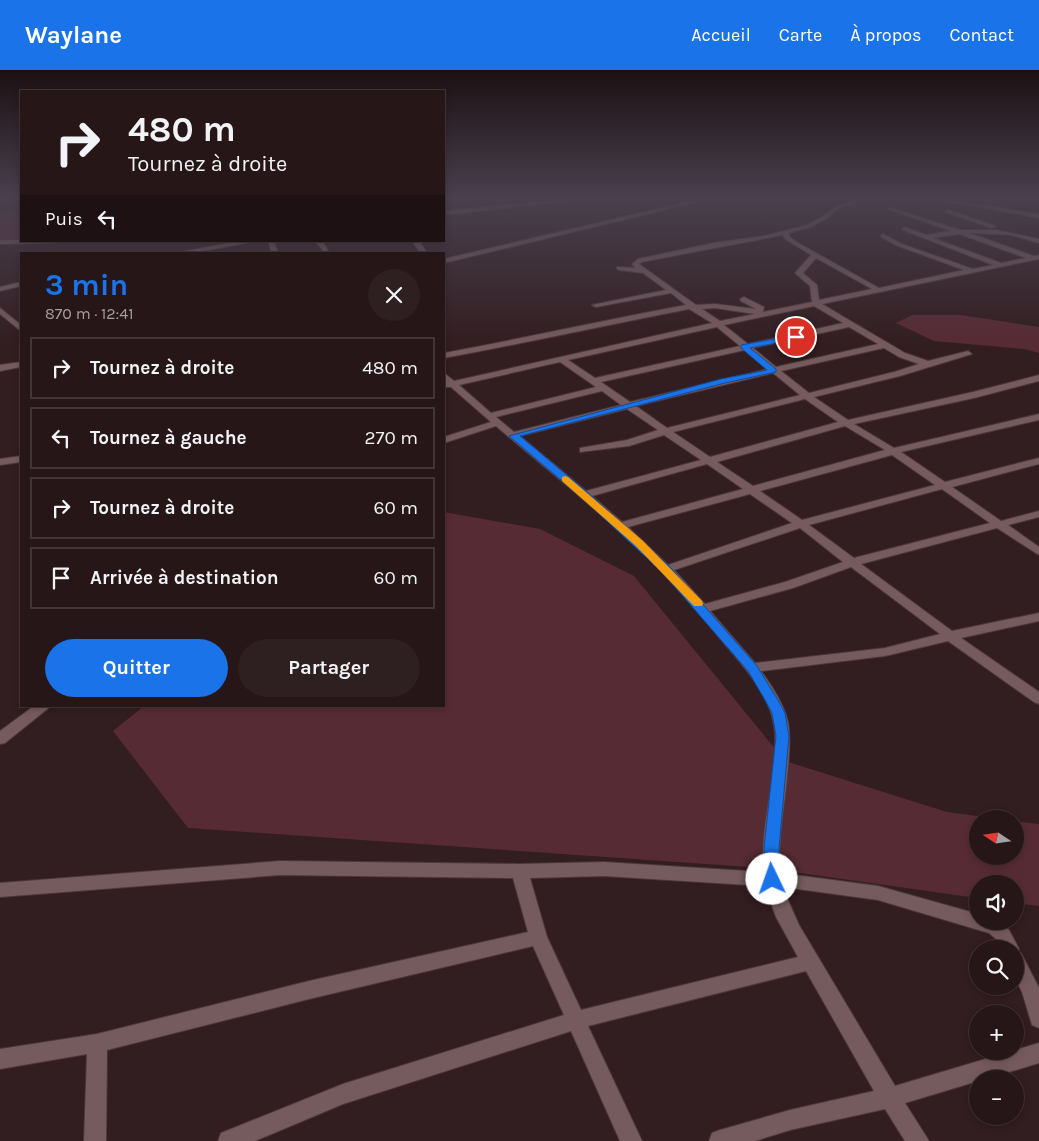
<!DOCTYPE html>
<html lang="fr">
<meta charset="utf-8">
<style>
:root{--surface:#261618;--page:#2e1f21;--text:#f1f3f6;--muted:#a49fa2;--line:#423537;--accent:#1a73e8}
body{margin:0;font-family:Karla,sans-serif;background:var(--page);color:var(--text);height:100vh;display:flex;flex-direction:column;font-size:19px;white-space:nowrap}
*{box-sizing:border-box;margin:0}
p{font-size:16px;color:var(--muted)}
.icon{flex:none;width:28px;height:28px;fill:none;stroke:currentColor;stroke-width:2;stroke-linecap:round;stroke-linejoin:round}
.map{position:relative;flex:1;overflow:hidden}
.details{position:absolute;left:20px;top:182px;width:425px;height:455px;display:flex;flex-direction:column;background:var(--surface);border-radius:0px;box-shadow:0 2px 8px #0003,0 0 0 1px var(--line)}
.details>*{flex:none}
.guide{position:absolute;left:20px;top:20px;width:425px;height:152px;border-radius:0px;box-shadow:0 2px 8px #0003,0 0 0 1px var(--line);background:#261618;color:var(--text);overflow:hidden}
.needle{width:32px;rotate:283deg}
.fabs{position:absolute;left:969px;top:740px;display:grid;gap:10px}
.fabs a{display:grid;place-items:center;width:55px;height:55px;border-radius:50%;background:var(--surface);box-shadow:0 2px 8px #0003,0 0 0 1px var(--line);font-size:25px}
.pin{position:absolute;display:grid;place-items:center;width:42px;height:42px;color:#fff;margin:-21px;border:2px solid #fff;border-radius:50%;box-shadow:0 1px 5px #0007}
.me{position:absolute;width:55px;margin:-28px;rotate:357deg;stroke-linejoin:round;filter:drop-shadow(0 0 4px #0008)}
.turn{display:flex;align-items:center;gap:18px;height:105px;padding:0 25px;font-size:22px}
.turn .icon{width:65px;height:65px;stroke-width:2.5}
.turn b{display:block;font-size:35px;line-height:42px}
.then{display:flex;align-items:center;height:48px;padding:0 25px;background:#0003;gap:10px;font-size:19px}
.round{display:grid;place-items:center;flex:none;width:52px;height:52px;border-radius:26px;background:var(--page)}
.headline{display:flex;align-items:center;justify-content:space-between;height:85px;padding:0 25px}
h1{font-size:30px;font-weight:700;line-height:38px;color:var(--accent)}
.cta{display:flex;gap:10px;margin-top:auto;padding:10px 25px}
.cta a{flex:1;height:58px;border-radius:30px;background:var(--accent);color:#fff;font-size:20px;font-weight:700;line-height:58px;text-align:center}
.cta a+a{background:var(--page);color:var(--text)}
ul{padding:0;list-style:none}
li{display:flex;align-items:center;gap:15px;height:62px;margin:0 10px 8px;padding:0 15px;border:2px solid var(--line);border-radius:0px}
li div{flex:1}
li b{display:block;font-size:19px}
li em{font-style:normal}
header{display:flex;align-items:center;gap:30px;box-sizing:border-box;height:70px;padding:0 25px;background:var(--accent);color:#fff}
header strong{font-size:24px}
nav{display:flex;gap:28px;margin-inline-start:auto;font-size:18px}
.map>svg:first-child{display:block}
.green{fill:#572b33}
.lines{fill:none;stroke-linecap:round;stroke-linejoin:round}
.minor-casing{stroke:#4c383a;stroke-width:2}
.minor{fill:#765b5e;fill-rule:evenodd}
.route{fill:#1a73e8;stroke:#114b97}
.slow{fill:#f59e0b}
</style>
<header>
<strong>Waylane</strong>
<nav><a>Accueil</a><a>Carte</a><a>À propos</a><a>Contact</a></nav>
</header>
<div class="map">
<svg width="1039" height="1071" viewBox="0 0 1039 1071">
<rect width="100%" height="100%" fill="#321d20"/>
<g class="green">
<path d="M21,140V170H0V143Z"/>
<path d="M912,245H961L1039,257V283L1024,279L934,271L896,253Z"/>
<path d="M444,442L540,459L634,506L785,691L947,742L999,749H978V786H1015V751L1039,754V836L1015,833V814H978L977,828L765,798L188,758L113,661L144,636H444Z"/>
</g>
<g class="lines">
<g class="minor-casing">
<g id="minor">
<path d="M592,126H616L444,145V141Z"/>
<path d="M711,126H723L444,193V189Z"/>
<path d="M848,126H854L856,129L854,134L838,139L826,149L811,157L789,163L790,167L800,174L879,218L964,200L898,176L881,167V165L883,164L902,174L973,199L993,195L903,160L902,159L905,157L926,165L951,161L888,139V137L960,160H997L1039,169V173L1011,165L969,163L1034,186L1039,185V189L822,234L905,283L928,291L968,281L972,284L900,306L814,327L848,350L973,322L1039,305V311L974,328L854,354L894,378L1039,344V350L901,382L945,412L1039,388V394L952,417L1001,451L1039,441V447L1008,455L1039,477V485L997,458L861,494L952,561L1039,543V551L961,568L1039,622V634L1034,632L948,571L885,586L761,601C772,616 784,634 788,652C791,667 789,684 788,699C785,734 778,768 780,803L878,816L978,844V851L1001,852L1009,860L1019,879L1018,882L1021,883L1039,918V958L1032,955L1022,922L1015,908V879H1001L997,870L989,863L878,830L783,817V819L799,855L895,1016L1039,973V993L986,1009H978V1011L905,1033L929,1071H905L885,1039L790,1060L755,1071H709L712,1063L720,1060L790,1040L874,1021L806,901L588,956L642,1071H620L571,961L343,1034L255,1071H218L221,1063L343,1014L564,945L533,876L309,929L107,980L106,1071H84L87,984L0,999V979L97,964L309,911L528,862L513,808L280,805L0,827V813L280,791L520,794L604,792L763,802C761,767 769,734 773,700C774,685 777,670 774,655C769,623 743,596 723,572C698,542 673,512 645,485C598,439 546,399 496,356L444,373V367L491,352L451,317H444V313L446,312L444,310V303L454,311L712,253L689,239C607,255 526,273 444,288V283C525,268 605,250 686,235L671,223L596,237L592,235L666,220L643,203L619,200L617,199V197L636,198L632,194L638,189L713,173L764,166L807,155L822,147L834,137L850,132L851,130ZM959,164L1026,188L1001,193L933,168ZM783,165L785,169L811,185L795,203L810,216L812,232L763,242L764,237L744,227L740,229L741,231L756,239L715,234L696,235L639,194L642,192ZM816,188L872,219L819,230L817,215L803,203ZM814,236L843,253L748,274L724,255ZM715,238L755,244L720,251L702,239ZM717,257L740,276L595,308L568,290ZM849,257L878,274L776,297L753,278ZM884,278L899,287L919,294L894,302L809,323L781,301ZM745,280L768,299L630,332L601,312ZM560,292L596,317L491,343L459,315ZM773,303L800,325L667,358L636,336ZM602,321L621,335L514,362L496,347ZM805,329L838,352L710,387L673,362ZM627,339L658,360L627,370L580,378V382L629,376L664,365L701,390L586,421L520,366ZM845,356L885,380L753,416L717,392ZM892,385L935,415L802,450L760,421ZM707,394L743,419L622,452L592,426ZM942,419L990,453L854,488L809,455ZM750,424L792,453L668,495L628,457ZM800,458L843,492L785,512L705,534L674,500ZM851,497L940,564L885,578L755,593L710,541L793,518ZM604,806L765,816L776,847L798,887L581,940L547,867L530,808Z"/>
<path d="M915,126H931L1039,144V148Z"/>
<path d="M947,139L995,156L996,157L991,158L945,142Z"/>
<path d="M0,170H21V171H58L55,173L0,174Z"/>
<path d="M240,171H257L187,184H170Z"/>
<path d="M268,171H274L278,184H272Z"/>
<path d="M315,171H322L328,180L327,181H323Z"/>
<path d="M412,171H419L428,184H421Z"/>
<path d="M21,212V216L0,221V217Z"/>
<path d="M0,238L21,255V261L0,244Z"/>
<path d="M21,292V297L0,301V295Z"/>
<path d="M21,386V392L0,395V389Z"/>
<path d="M34,636H51L5,673L0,674V661Z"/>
</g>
</g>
<use href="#minor" class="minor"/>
</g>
<linearGradient id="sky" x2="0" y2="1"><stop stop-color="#1c1012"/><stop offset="0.46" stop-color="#49404e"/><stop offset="1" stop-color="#49404e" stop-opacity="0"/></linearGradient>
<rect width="1039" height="276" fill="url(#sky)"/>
<path class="route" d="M796,265L800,267L799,269L750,278L776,299V302L725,313L520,366L587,422L670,497L757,596L778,630L785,643L789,666L779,778L780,809L778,813L772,815L767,813L765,809L764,778L776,666L772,643L765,630L748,601L662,502L581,427L509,366L721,309L767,300L741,278V275Z"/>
<path class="slow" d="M565,406L568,407L643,471L702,531L703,534L702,536H694L636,476L562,411V407Z"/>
</svg>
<div class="fabs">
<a><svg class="needle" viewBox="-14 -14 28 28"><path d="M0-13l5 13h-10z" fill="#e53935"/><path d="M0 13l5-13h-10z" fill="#a49fa2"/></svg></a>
<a><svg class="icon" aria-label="sound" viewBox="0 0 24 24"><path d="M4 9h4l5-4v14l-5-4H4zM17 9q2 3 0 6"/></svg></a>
<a><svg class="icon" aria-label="search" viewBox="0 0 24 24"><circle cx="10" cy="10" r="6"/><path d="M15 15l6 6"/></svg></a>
<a>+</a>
<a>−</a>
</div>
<div class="pin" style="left:796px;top:267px;background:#d93025"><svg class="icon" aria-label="arrive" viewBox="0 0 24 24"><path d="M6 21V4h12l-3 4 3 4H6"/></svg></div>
<svg class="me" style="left:772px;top:809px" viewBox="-20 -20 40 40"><circle r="19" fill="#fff"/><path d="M0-13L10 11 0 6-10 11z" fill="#1a73e8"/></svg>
<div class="guide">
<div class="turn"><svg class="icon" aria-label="right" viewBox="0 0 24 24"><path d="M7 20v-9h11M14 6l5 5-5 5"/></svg><div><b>480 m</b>Tournez à droite</div></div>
<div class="then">Puis<svg class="icon" aria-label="left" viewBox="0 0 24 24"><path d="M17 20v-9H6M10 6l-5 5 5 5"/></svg></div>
</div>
<section class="details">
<div class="headline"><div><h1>3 min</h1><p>870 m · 12:41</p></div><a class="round"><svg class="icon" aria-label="close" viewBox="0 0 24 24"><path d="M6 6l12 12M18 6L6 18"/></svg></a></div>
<ul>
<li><svg class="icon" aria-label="right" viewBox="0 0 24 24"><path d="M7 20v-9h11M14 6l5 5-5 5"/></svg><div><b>Tournez à droite</b></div><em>480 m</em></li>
<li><svg class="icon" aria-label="left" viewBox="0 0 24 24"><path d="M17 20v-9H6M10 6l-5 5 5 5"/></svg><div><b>Tournez à gauche</b></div><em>270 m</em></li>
<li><svg class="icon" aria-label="right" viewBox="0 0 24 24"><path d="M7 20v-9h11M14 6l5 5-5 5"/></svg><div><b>Tournez à droite</b></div><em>60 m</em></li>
<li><svg class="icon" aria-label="arrive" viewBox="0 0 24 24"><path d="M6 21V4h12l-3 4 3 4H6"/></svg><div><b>Arrivée à destination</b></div><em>60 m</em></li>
</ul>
<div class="cta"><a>Quitter</a><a>Partager</a></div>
</section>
</div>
